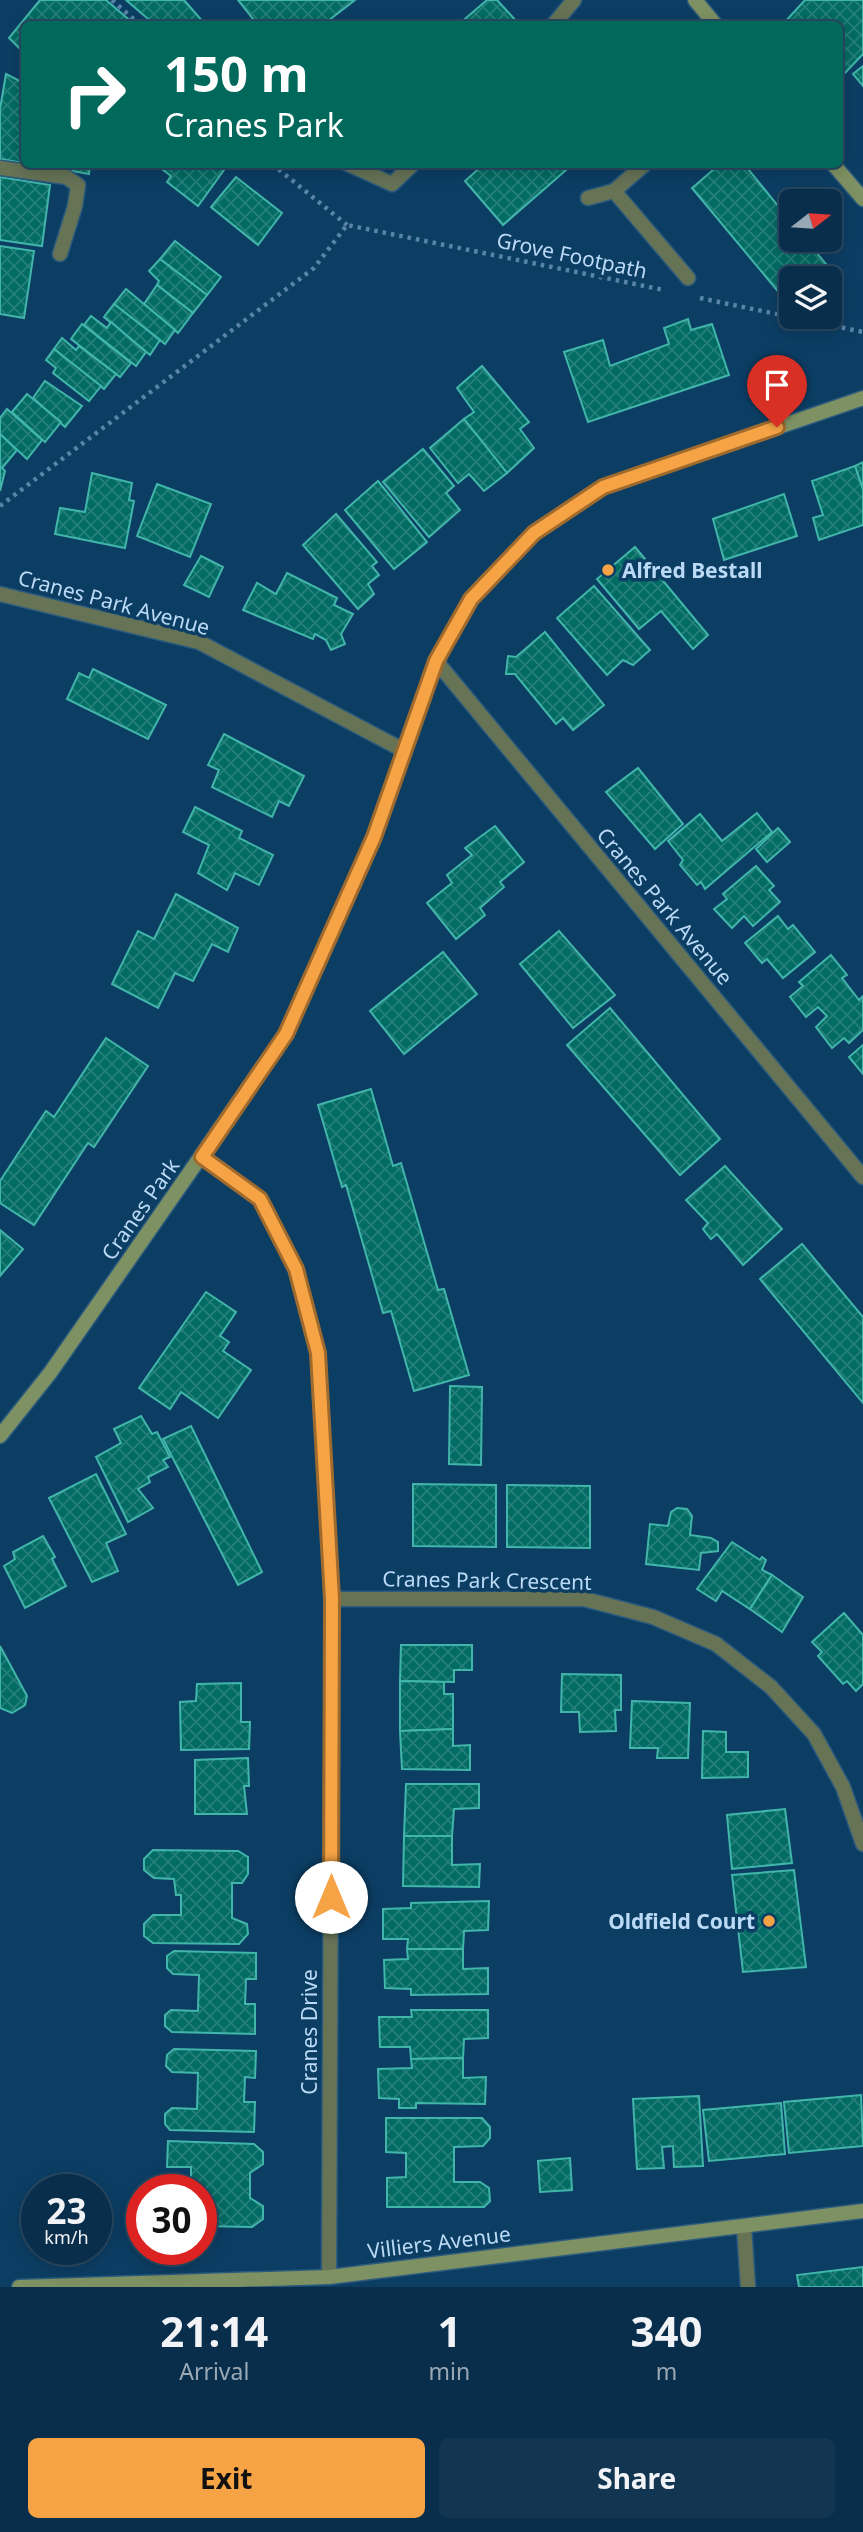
<!DOCTYPE html>
<style>
:root{--surface:#092e4b;--page:#123652;--text:#f1f3f6;--muted:#99a8b5;--line:#294a63;--accent:#f5a345}
body{margin:0;font-family:"Noto Sans",sans-serif;background:var(--page);color:var(--text);height:100vh;display:flex;flex-direction:column;font-size:26px;white-space:nowrap}
*{box-sizing:border-box;margin:0}
p{font-size:23px;color:var(--muted)}
.icon{flex:none;width:38px;height:38px;fill:none;stroke:currentColor;stroke-width:2;stroke-linecap:round;stroke-linejoin:round}
.map{position:relative;height:2287px;overflow:hidden}
.drawer{display:flex;flex-direction:column;background:var(--surface);flex:1}
.drawer>*{flex:none}
.guide{position:absolute;left:21px;top:21px;width:822px;height:147px;border-radius:10px;box-shadow:0 4px 18px #0003,0 0 0 2px var(--line);background:#00695c;color:#fff;overflow:hidden}
.needle{width:46px;rotate:73deg}
.fabs{position:absolute;left:779px;top:189px;display:grid;gap:14px}
.fabs a{display:grid;place-items:center;width:63px;height:63px;border-radius:10px;background:var(--surface);box-shadow:0 4px 18px #0003,0 0 0 2px var(--line);font-size:35px}
.speed{position:absolute;left:21px;top:2174px;display:flex;gap:14px;font-size:35px;font-weight:700;text-align:center}
.speed>*{display:grid;place-content:center;width:91px;height:91px;border-radius:50%;background:var(--surface);box-shadow:0 4px 18px #0003,0 0 0 2px var(--line);line-height:1}
.speed small{font-size:18px;font-weight:400}
.speed .limit{border:10px solid #d22;background:#fff;color:#111}
.pin{position:absolute;display:grid;place-items:center;width:60px;height:60px;color:#fff;margin:-72px -30px;border-radius:50% 50% 50% 0;rotate:-45deg;box-shadow:0 0 7px #0007}
.pin .icon{rotate:45deg}
.me{position:absolute;width:77px;margin:-38px;rotate:0deg;stroke-linejoin:round;filter:drop-shadow(0 0 5px #0008)}
.turn{display:flex;align-items:center;gap:24px;height:147px;padding:0 28px;font-size:32px}
.turn .icon{width:91px;height:91px;stroke-width:2.5}
.turn b{display:block;font-size:49px;line-height:60px}
.eta{display:flex;justify-content:space-evenly;align-items:center;height:119px;text-align:center}
.eta b{font-size:42px;font-weight:700;line-height:49px}
.button{display:flex;gap:14px;margin-top:auto;padding:14px 28px}
.button a{flex:1;height:80px;border-radius:10px;background:var(--accent);color:#111;font-size:28px;font-weight:700;line-height:80px;text-align:center}
.button a+a{background:var(--page);color:var(--text)}
.map>svg:first-child{display:block}
.building{fill:url(#building-cross-hatch);stroke:#42b5aa;stroke-width:2}
.lines{fill:none;stroke-linecap:round;stroke-linejoin:round}
.lane-casing{stroke:#2c5a7e;stroke-width:17}
.street-casing{stroke:#2c5a7e;stroke-width:17}
.secondary-casing{stroke:#2c5a7e;stroke-width:17}
.path{stroke:#5a84a5;stroke-width:4.5;stroke-dasharray:3.5 5;stroke-linecap:butt}
.lane{stroke:#667355;stroke-width:14}
.street{stroke:#667355;stroke-width:14}
.secondary{stroke:#7e9162;stroke-width:14}
.route-casing{stroke:#9f6a2d;stroke-width:18}
.route{stroke:#f5a345;stroke-width:12}
.poi-dot{fill:#f5a345;stroke:#0c3e64;stroke-width:2.5}
.labels{text-anchor:middle;dominant-baseline:central;stroke-width:7;stroke-linejoin:round;paint-order:stroke}
.street-label{font-size:21px;fill:#bbdaf6;stroke:#0c3e64}
.poi-label{font-size:21px;font-weight:bold;fill:#bbdaf6;stroke:#0c3e64;text-anchor:start}
</style>
<div class="map">
<svg width="863" height="2287" viewBox="0 0 863 2287">
<defs>
<pattern id="building-cross-hatch" width="8" height="8" patternUnits="userSpaceOnUse" patternTransform="scale(1.75)"><rect width="8" height="8" fill="#026b63"/><path d="M0 0l8 8M0 8l8-8" fill="none" stroke="#25807a"/></pattern>
</defs>
<rect width="100%" height="100%" fill="#0c3e64"/>
<g class="building">
<path d="M40,0H106L134,24H24V53L9,38Z"/>
<path d="M126,0H184L205,24H154Z"/>
<path d="M238,0H355L324,24H257Z"/>
<path d="M487,0H497L519,24H459Z"/>
<path d="M805,0H863V54L842,76L840,24H783Z"/>
<path d="M863,66V86L853,74Z"/>
<path d="M6,74L24,83V163L0,159V109Z"/>
<path d="M34,164H90L89,174Z"/>
<path d="M155,164H217L224,170L198,206L167,182L171,176Z"/>
<path d="M484,164H573L503,225L465,181Z"/>
<path d="M720,164H744L791,222V240H806L836,276L830,282V278H791V307L692,188Z"/>
<path d="M0,177L50,185L42,246L0,240Z"/>
<path d="M236,177L282,213L258,245L211,207Z"/>
<path d="M175,241L221,277L207,295L160,259Z"/>
<path d="M0,246L34,251L24,318L0,314Z"/>
<path d="M160,259L207,295L193,313L157,285L159,281L149,271Z"/>
<path d="M157,285L193,313L178,333L144,304Z"/>
<path d="M126,289L175,330L165,344L114,304Z"/>
<path d="M114,304L160,340L150,355L104,317Z"/>
<path d="M91,316L107,328L111,322L146,352L136,366L84,325Z"/>
<path d="M688,319L691,330L712,324L729,375L588,422L564,352L603,340L610,366L669,344L664,328Z"/>
<path d="M82,324L131,363L120,377L71,339Z"/>
<path d="M62,338L76,350L79,346L116,374L104,389L54,349Z"/>
<path d="M54,349L101,386L89,401L53,373L56,368L46,360Z"/>
<path d="M482,366L529,422L520,429L534,448L507,473L464,419L474,412L457,388Z"/>
<path d="M45,381L82,406L65,427L33,398Z"/>
<path d="M27,394L61,422L45,442L12,412Z"/>
<path d="M7,409L42,440L27,459L0,434V418Z"/>
<path d="M464,419L507,473L484,491L469,474L458,483L430,448Z"/>
<path d="M0,434L17,450L2,468L0,466Z"/>
<path d="M423,449L454,486L446,493L460,510L429,537L383,482Z"/>
<path d="M863,462V490L855,466Z"/>
<path d="M0,466L5,471L0,491Z"/>
<path d="M855,466L863,490V525L819,540L813,518L823,515L812,481Z"/>
<path d="M92,473L132,483L129,500L134,501L125,548L55,534L60,508L85,512Z"/>
<path d="M378,481L427,542L394,569L345,510Z"/>
<path d="M157,484L211,504L190,557L137,536Z"/>
<path d="M784,494L797,536L724,560L713,519Z"/>
<path d="M336,514L377,562L372,566L379,575L368,584L374,594L358,609L303,545Z"/>
<path d="M635,547L708,635L693,649L661,611L639,629L597,579Z"/>
<path d="M201,556L223,567L209,597L184,585Z"/>
<path d="M287,573L337,598L334,605L353,614L341,634L345,644L331,650L326,640L315,634L313,639L243,610L257,583L276,594Z"/>
<path d="M594,586L650,650L633,665L623,660L607,675L557,618Z"/>
<path d="M545,632L604,705L573,730L563,718L556,724L515,674H506L508,656L516,657Z"/>
<path d="M93,669L166,705L148,739L67,699L79,673L89,678Z"/>
<path d="M224,734L304,776L289,806L279,801L272,817L212,787L219,770L208,765Z"/>
<path d="M638,768L683,824L655,849L606,792Z"/>
<path d="M195,807L242,831L239,838L273,855L259,885L235,873L227,890L198,873L209,845L183,832Z"/>
<path d="M757,813L772,832L705,889L701,882L697,885L680,865L683,860L668,841L700,814L722,841Z"/>
<path d="M495,826L524,862L500,882L504,887L480,908L485,915L456,939L427,903L452,883L447,875L472,855L465,848Z"/>
<path d="M778,828L790,842L767,862L756,849Z"/>
<path d="M756,866L774,886L769,890L780,902L753,926L744,916L732,928L714,909L727,899L723,894Z"/>
<path d="M176,894L238,928L228,952L212,944L193,981L175,973L158,1008L112,984L138,931L154,939Z"/>
<path d="M778,916L788,929L793,925L815,952L783,978L767,959L762,963L745,943Z"/>
<path d="M559,931L615,995L573,1028L520,964Z"/>
<path d="M443,952L477,994L404,1054L370,1011Z"/>
<path d="M831,955L847,975L842,978L859,1000L863,996V1030L849,1043L844,1038L832,1048L816,1027L827,1016L818,1007L806,1017L790,997L803,986L799,982Z"/>
<path d="M610,1008L720,1139L680,1175L567,1045Z"/>
<path d="M106,1038L148,1066L94,1147L88,1143L34,1225L0,1203V1181L46,1111L54,1117Z"/>
<path d="M863,1045V1074L849,1057Z"/>
<path d="M371,1089L393,1166L401,1163L438,1290L444,1289L469,1375L414,1391L391,1311L383,1313L346,1185L342,1187L318,1105Z"/>
<path d="M725,1166L782,1229L743,1265L717,1234L711,1239L703,1229L708,1223L686,1200Z"/>
<path d="M0,1230L23,1249L0,1276Z"/>
<path d="M802,1244L863,1317V1403L760,1279Z"/>
<path d="M206,1292L236,1312L220,1336L229,1342L223,1351L251,1370L218,1418L181,1392L170,1409L139,1388Z"/>
<path d="M450,1386L482,1387L481,1465L449,1464Z"/>
<path d="M141,1416L152,1434L157,1432L170,1457L163,1460L168,1467L148,1477L150,1482L138,1489L153,1508L128,1522L96,1457L121,1443L114,1429Z"/>
<path d="M191,1426L262,1572L238,1585L163,1439Z"/>
<path d="M96,1474L126,1534L106,1543L118,1571L92,1582L49,1498Z"/>
<path d="M413,1484L496,1485V1547L413,1546Z"/>
<path d="M507,1485L590,1486V1548L507,1547Z"/>
<path d="M677,1508L687,1509L692,1516L690,1535L711,1538L718,1542V1551L701,1553L699,1570L646,1564L650,1524L668,1526L671,1512Z"/>
<path d="M43,1536L55,1557L52,1559L66,1586L25,1608L4,1566L15,1559L13,1552Z"/>
<path d="M732,1542L760,1560L762,1557L766,1560L762,1570L772,1575L750,1609L722,1591L716,1601L697,1589Z"/>
<path d="M772,1575L803,1597L782,1632L750,1609Z"/>
<path d="M844,1613L863,1635V1684L856,1691L847,1681L843,1684L818,1656L822,1652L812,1642Z"/>
<path d="M401,1645H472V1670H454V1682L400,1681Z"/>
<path d="M0,1646L27,1696L25,1705L12,1713L0,1708Z"/>
<path d="M562,1674L621,1675V1710H615L616,1731L580,1732L579,1712H561Z"/>
<path d="M400,1681L444,1682V1694H453V1729L400,1731Z"/>
<path d="M241,1683V1722H250L249,1749L181,1750L180,1702L196,1701L197,1684Z"/>
<path d="M632,1701L690,1703L688,1758H657L658,1748H630Z"/>
<path d="M453,1729V1746L470,1745V1770L402,1769L400,1731Z"/>
<path d="M703,1731L726,1732V1752H748V1777L702,1778Z"/>
<path d="M248,1758L249,1786H244L247,1814H195V1760Z"/>
<path d="M406,1784H479V1808L454,1809L452,1836H404Z"/>
<path d="M785,1809L792,1863L732,1869L727,1815Z"/>
<path d="M404,1836H452V1865L480,1864L479,1887L403,1886Z"/>
<path d="M153,1850L238,1851L248,1857V1874L242,1883H232V1918L247,1924L248,1934L239,1944L153,1943L144,1936V1924L153,1915H181V1895H176L174,1879L154,1878L144,1870V1859Z"/>
<path d="M794,1870L806,1967L743,1972L732,1875Z"/>
<path d="M489,1901L488,1930L464,1931L463,1949H407L408,1939H383V1909L411,1908V1903Z"/>
<path d="M407,1949H463V1969L488,1968V1994L411,1995V1989L385,1988L384,1960L408,1959Z"/>
<path d="M174,1951L256,1953V1979H246L245,2004H255V2034L172,2032L165,2026V2015L171,2010L198,2011L199,1975L173,1974L167,1968V1956Z"/>
<path d="M411,2010H488V2038L464,2039L463,2058L411,2059L410,2047H380L379,2017H412Z"/>
<path d="M174,2049L256,2051L255,2078L245,2077L244,2102H255L254,2132L170,2130L165,2124V2114L172,2108L197,2109L198,2073L172,2072L166,2066L167,2055Z"/>
<path d="M463,2058V2078L486,2077L485,2104L416,2103V2108H399V2099L379,2098L378,2069L412,2068L411,2059Z"/>
<path d="M861,2095L863,2146L789,2153L784,2102Z"/>
<path d="M699,2096L703,2166L674,2167L673,2146L662,2147L664,2168L637,2169L633,2099Z"/>
<path d="M781,2103L785,2154L709,2161L703,2110Z"/>
<path d="M386,2118H482L490,2127V2138L483,2146L454,2147V2182H480L489,2188L490,2201L484,2207H387V2178L406,2177V2153L386,2152Z"/>
<path d="M168,2141L254,2144L263,2152V2164L250,2173V2198L263,2206V2219L252,2227L201,2226V2189H191V2167H167Z"/>
<path d="M570,2158L572,2190L540,2192L538,2161Z"/>
<path d="M863,2267V2287H799L797,2275Z"/>
</g>
<g class="lines">
<g class="lane-casing">
<g id="lane">
<path d="M554,24L574,0"/>
<path d="M348,164L392,184L413,164"/>
<path d="M0,168L66,177L78,185L75,206L60,254"/>
</g>
</g>
<g class="street-casing">
<g id="street">
<path d="M614,191L688,278"/>
<path d="M588,198L614,191L645,164"/>
<path d="M0,594L199,642L403,750"/>
<path d="M436,661L863,1177"/>
<path d="M202,1157L260,1199L296,1269L318,1353L332,1599L329,2277"/>
<path d="M332,1599H584L653,1617L716,1644L771,1687L814,1734L843,1787L863,1844"/>
<path d="M744,2226L748,2287"/>
</g>
</g>
<g class="secondary-casing">
<g id="secondary">
<path d="M695,0L715,24"/>
<path d="M833,164L863,199"/>
<path d="M0,1436L50,1373L286,1034L374,837L436,661L471,599L534,533L603,487L863,398"/>
<path d="M19,2287L329,2277L863,2211"/>
</g>
</g>
<g class="path">
<path d="M112,0L139,24"/>
<path d="M272,164L347,225"/>
<path d="M700,298L791,317"/>
<path d="M792,317L863,332"/>
<path d="M0,506L314,268L347,225L664,290"/>
</g>
<use href="#lane" class="lane"/>
<use href="#street" class="street"/>
<use href="#secondary" class="secondary"/>
</g>
<g class="lines">
<g class="route-casing">
<path id="route" d="M331,1897L332,1599L318,1353L296,1269L260,1199L202,1157L286,1034L374,837L436,661L471,599L534,533L603,487L777,427"/>
</g>
<use href="#route" class="route"/>
</g>
<g class="poi-dot">
<circle cx="608" cy="570" r="7"/>
<circle cx="769" cy="1921" r="7"/>
</g>
<g class="labels">
<g class="street-label">
<text transform="translate(572 255) rotate(12)">Grove Footpath</text>
<text transform="translate(114 602) rotate(15)">Cranes Park Avenue</text>
<text transform="translate(665 906) rotate(50)">Cranes Park Avenue</text>
<text transform="translate(140 1209) rotate(-55)">Cranes Park</text>
<text transform="translate(487 1580) rotate(1)">Cranes Park Crescent</text>
<text transform="translate(309 2032) rotate(-90)">Cranes Drive</text>
<text transform="translate(439 2242) rotate(-7)">Villiers Avenue</text>
</g>
<g class="poi-label">
<text x="622" y="570">Alfred Bestall</text>
<text x="755" y="1921" text-anchor="end">Oldfield Court</text>
</g>
</g>
</svg>
<div class="fabs">
<a><svg class="needle" viewBox="-14 -14 28 28"><path d="M0-13l5 13h-10z" fill="#e53935"/><path d="M0 13l5-13h-10z" fill="#99a8b5"/></svg></a>
<a><svg class="icon" aria-label="layers" viewBox="0 0 24 24"><path d="M12 4l9 5-9 5-9-5zM3 14l9 5 9-5"/></svg></a>
</div>
<div class="speed"><div>23<small>km/h</small></div><div class="limit">30</div></div>
<div class="pin" style="left:777px;top:427px;background:#d93025"><svg class="icon" aria-label="arrive" viewBox="0 0 24 24"><path d="M6 21V4h12l-3 4 3 4H6"/></svg></div>
<svg class="me" style="left:331px;top:1897px" viewBox="-20 -20 40 40"><circle r="19" fill="#fff"/><path d="M0-13L10 11 0 6-10 11z" fill="#f5a345"/></svg>
<div class="guide">
<div class="turn"><svg class="icon" aria-label="right" viewBox="0 0 24 24"><path d="M7 20v-9h11M14 6l5 5-5 5"/></svg><div><b>150 m</b>Cranes Park</div></div>
</div>
</div>
<section class="drawer">
<div class="eta">
<div><b>21:14</b><p>Arrival</p></div>
<div><b>1</b><p>min</p></div>
<div><b>340</b><p>m</p></div>
</div>
<div class="button"><a>Exit</a><a>Share</a></div>
</section>
